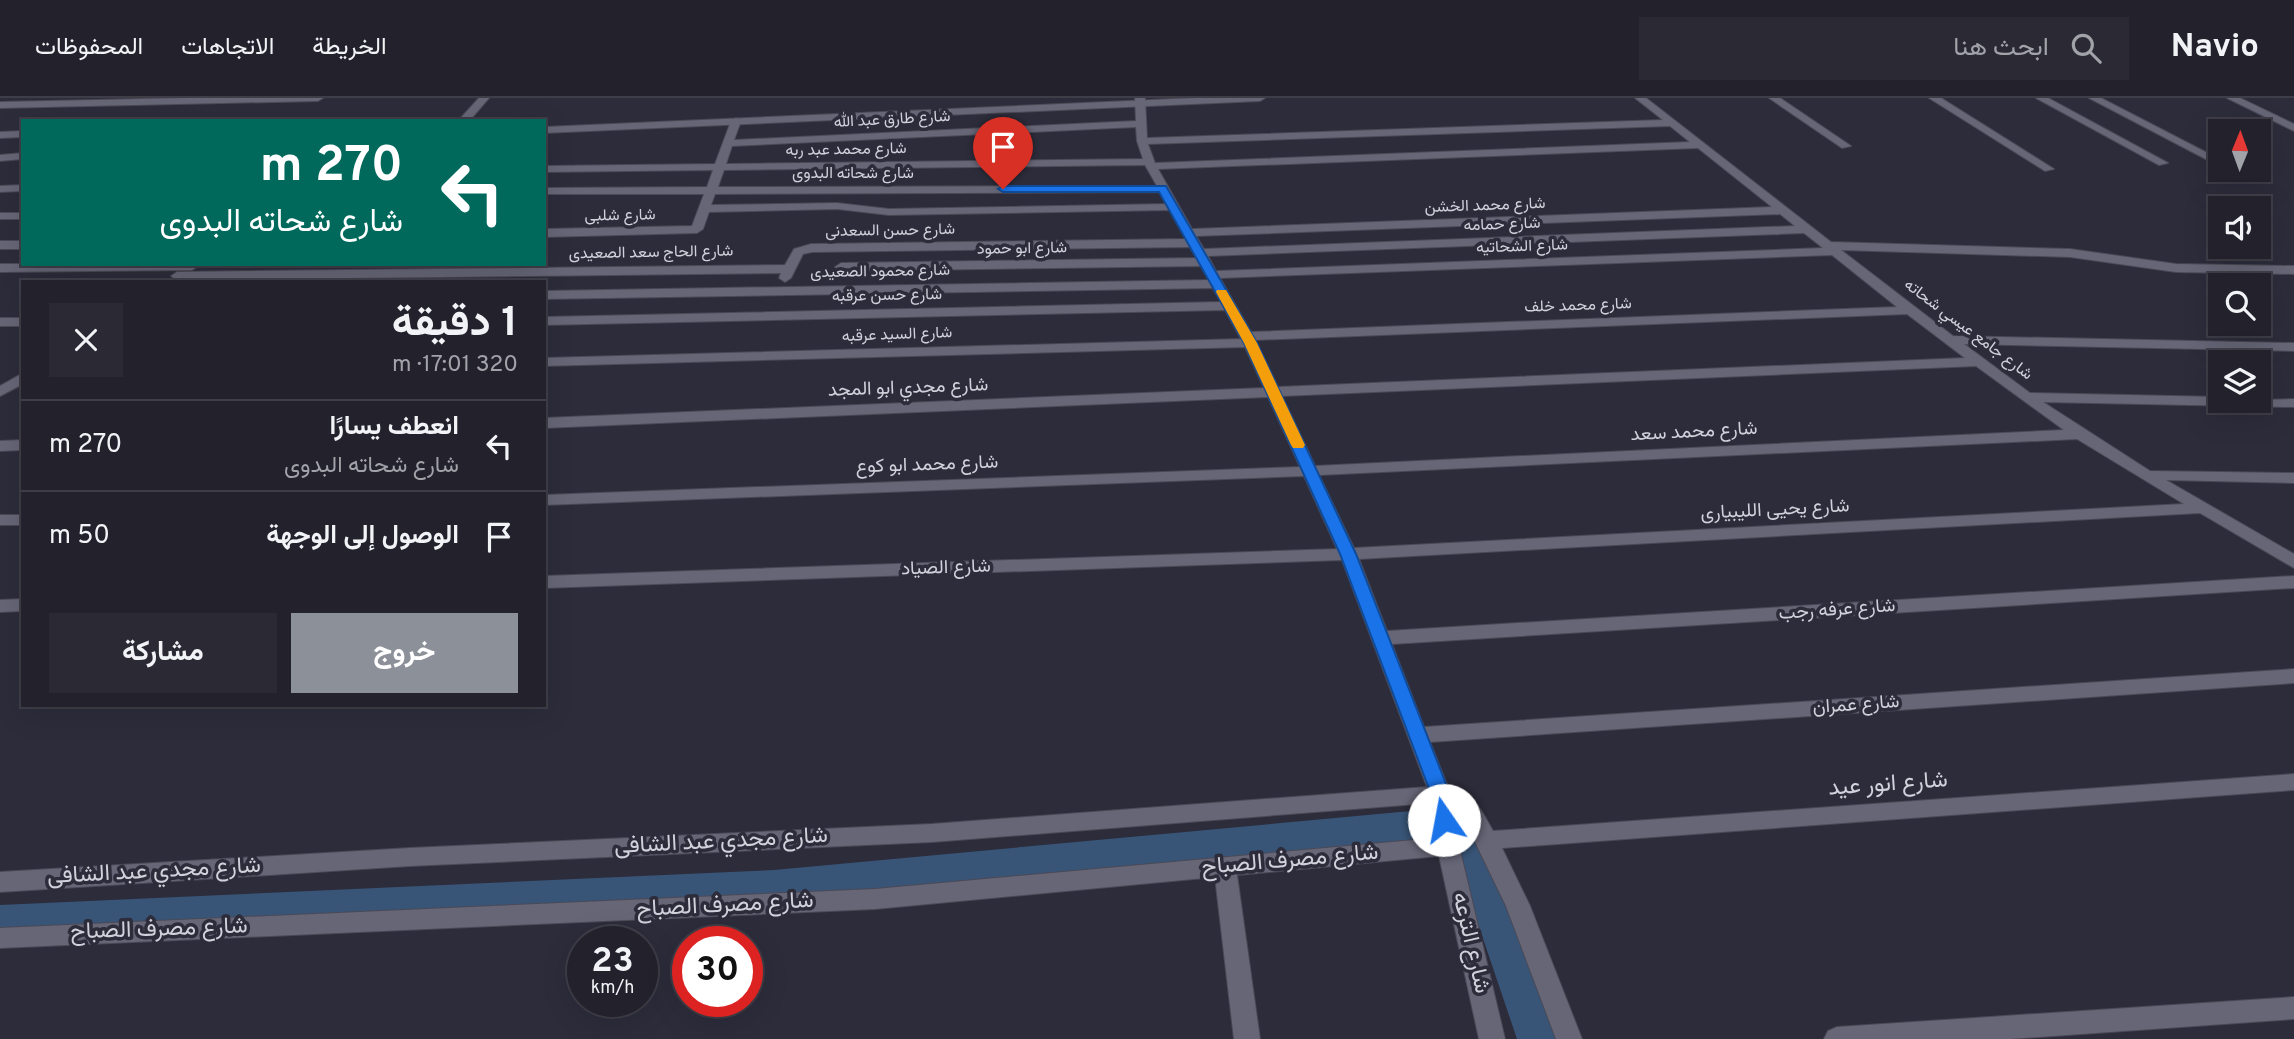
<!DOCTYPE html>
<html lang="ar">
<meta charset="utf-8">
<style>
:root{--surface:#22212c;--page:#2a2934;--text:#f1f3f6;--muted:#a2a3a9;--line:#3f3e48;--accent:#8c9099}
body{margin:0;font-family:Overpass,Vazirmatn,sans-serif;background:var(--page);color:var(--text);direction:rtl;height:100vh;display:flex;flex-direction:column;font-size:26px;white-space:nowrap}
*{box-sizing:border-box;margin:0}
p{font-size:23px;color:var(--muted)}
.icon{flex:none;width:38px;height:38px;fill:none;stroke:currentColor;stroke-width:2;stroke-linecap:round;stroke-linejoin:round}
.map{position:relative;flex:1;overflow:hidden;direction:ltr}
.details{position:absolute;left:21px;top:182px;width:525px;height:427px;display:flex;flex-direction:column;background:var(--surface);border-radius:0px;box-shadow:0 7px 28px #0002,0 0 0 2px var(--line);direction:rtl}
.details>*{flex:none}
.banner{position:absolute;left:21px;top:21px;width:525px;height:147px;border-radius:0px;box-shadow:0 7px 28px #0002,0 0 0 2px var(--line);direction:rtl;background:#00695c;color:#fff;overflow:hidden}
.needle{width:46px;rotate:1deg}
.tools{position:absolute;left:2208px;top:21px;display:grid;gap:14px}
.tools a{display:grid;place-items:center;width:63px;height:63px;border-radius:0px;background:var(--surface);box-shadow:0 7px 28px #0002,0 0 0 2px var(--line);font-size:35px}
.speed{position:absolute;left:567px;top:828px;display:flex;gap:14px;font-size:35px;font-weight:700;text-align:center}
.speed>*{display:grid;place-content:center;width:91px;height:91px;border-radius:50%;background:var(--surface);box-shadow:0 7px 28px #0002,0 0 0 2px var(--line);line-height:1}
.speed small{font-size:18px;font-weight:400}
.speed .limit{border:10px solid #d22;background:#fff;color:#111}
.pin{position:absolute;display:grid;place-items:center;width:60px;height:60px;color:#fff;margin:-72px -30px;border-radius:50% 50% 50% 0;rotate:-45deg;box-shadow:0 0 7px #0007}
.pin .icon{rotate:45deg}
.me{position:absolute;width:77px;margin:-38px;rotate:348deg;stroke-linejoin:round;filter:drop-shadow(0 0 5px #0008)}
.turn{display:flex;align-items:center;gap:24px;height:147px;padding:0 28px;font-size:32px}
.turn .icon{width:91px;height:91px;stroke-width:2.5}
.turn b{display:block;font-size:49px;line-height:60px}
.round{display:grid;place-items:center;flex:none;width:74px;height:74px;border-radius:0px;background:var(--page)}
.headline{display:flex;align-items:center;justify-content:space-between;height:119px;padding:0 28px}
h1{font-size:42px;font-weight:700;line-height:52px}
.cta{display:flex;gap:14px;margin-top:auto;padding:14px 28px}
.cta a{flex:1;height:80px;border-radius:0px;background:var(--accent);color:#fff;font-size:28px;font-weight:700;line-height:80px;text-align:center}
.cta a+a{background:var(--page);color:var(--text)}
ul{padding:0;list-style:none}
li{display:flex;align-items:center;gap:21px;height:91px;padding:0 28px;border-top:2px solid var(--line)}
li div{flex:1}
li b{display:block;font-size:26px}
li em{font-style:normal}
header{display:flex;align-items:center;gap:42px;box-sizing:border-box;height:98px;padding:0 35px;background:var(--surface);border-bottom:2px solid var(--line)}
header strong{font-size:33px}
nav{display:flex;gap:38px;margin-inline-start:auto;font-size:24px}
.search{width:490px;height:63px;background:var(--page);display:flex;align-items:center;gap:18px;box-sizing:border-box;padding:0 24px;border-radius:0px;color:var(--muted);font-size:26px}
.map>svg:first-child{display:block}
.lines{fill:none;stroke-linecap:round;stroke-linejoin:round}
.canal{fill:#385578;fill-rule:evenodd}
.street-casing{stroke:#4b4956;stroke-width:2}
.secondary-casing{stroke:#4b4956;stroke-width:2}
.street{fill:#676677;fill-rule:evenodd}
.secondary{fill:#676677;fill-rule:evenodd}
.route{fill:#1a73e8;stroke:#114b97;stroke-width:2}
.slow{fill:#f59e0b}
.labels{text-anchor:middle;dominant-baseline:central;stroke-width:7;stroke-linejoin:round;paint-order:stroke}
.far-street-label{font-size:16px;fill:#d2d1db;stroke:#2d2c3b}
.street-label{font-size:19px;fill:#d2d1db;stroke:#2d2c3b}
.near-street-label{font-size:23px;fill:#d2d1db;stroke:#2d2c3b}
</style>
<header>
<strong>Navio</strong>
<div class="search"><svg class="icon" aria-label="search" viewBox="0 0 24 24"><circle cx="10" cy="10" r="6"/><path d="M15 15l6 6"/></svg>ابحث هنا</div>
<nav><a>الخريطة</a><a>الاتجاهات</a><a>المحفوظات</a></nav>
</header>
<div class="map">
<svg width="2294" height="941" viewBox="0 0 2294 941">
<rect width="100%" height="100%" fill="#2d2c3b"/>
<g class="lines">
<path class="canal" d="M1465,708L1480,713L1486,725L1565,941H1517L1450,743L774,808L0,845V807L774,772Z"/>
<g class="street-casing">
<g id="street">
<path d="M186,0H323L318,3L0,10V4Z"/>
<path d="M479,0H489L469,23H458Z"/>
<path d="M1135,0H1145L1147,40L1663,22L1635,0H1646L1831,144L2070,151L2176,166L2294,168V176L2176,174L2070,159L1841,152L1953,238L2294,245V253L1964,246L2030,295L2221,299V303L2294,301V309L2043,304L2150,373L2294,375V385L2166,382L2294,456V470L2200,415L1359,461L1387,533L2294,478V490L1392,546L1424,629L2294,571V585L1430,644L1448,689C1474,694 1481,712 1493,733L2294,676V692L1502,750L1530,808L1582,941H1556L1506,808L1461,715L1453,709L1459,748L1505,941H1479L1439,758L1237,777L1260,941H1234L1215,779L875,811L0,850V830L875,791L1436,740L1431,705L932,744L410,768L0,794V774L410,750L932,726L1427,689L1342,462L544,490V478L1337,451L1304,378L544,407V397L1300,369L1268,299L544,330V320L1264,290L1245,249L544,268V260L1241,241L1225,212L544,227V219L1221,204L1213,190L544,201V193L1209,182L1201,168L841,173L835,169L841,165L1197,160L1190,149L812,154L803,156L791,180L785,184L779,180L781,175L177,182L171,178L177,174L785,167L794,151L811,146L1186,141L1170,112L889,117L837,111L709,114L703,131L697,135L544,139V131L692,128L704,96H544V90L707,89L713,72L544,74V68L715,66L731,23L736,20L741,23L734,42L1136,23ZM1670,28L1690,44L1155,65L1148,46ZM1136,29L1137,43L1143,61L726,66L732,48ZM1698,50L1772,109L1192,131L1158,71ZM1145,67L1157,88L718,89L724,72ZM1160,94L1167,106L889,111L837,105L711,107L715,96ZM1780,116L1795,128L1204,151L1196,138ZM1804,135L1823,150L1216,173L1208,158ZM1832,157L1897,209L1251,234L1220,180ZM1907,216L1965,260L1278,289L1255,242ZM1976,268L2064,332L1315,368L1282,298ZM2077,341L2184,406L1354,450L1319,377Z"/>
<path d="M1769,0H1780L1851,48L1842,50Z"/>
<path d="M1929,0H1941L2054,71L2045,73Z"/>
<path d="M2036,0H2048L2168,65L2159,67Z"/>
<path d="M2089,0H2101L2221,62V69Z"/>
<path d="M2227,0H2240L2294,26V33Z"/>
<path d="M23,33V39L0,40V34Z"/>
<path d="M23,87V93L0,94V88Z"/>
<rect x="0" y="115" width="23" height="6"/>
<rect x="0" y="143" width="23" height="8"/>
<path d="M0,166H197L198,168L192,172L0,174Z"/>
<rect x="0" y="220" width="23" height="8"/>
<path d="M23,275V286L0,298V288Z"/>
<path d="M23,342V352L0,353V343Z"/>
<rect x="0" y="417" width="23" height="10"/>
<path d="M23,501V513L0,514V502Z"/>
<path d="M2294,899V921L2009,941H1824L1828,933L1837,929Z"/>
</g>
</g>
<g class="secondary-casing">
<g id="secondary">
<path d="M1195,0H1265L1260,3L544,35V29Z"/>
<path d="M23,55V61L0,63V57Z"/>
</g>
</g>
<use href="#street" class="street"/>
<use href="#secondary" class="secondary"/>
</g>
<path class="route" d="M1166,88L1257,245L1356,456L1450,696L1454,722L1451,728L1444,730L1437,728L1431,696L1340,456L1244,245L1159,94H1003L998,91L1003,88Z"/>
<path class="slow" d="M1217,192H1226L1257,245L1305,347L1303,350H1293L1291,347L1244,245L1216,194Z"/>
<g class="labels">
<g class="far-street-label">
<text transform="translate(892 22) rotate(-3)">شارع طارق عبد الله</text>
<text transform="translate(846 52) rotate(-1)">شارع محمد عبد ربه</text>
<text x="853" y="76">شارع شحاته البدوى</text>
<text transform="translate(1485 108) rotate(-2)">شارع محمد الخشن</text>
<text transform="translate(620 118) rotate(-1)">شارع شلبى</text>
<text transform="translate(1502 127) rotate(-2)">شارع حمامه</text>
<text transform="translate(890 133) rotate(-1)">شارع حسن السعدنى</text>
<text transform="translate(1522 149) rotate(-2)">شارع الشحاتيه</text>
<text transform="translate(1022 151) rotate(-1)">شارع ابو حمود</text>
<text transform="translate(651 155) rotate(-1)">شارع الحاج سعد الصعيدى</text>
<text transform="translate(880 174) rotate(-1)">شارع محمود الصعيدى</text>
<text transform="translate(887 198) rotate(-1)">شارع حسن عرقبه</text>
<text transform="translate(1578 208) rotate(-2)">شارع محمد خلف</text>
<text transform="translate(1968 232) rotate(37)">شارع جامع عيسي شحاته</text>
<text transform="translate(897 237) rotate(-2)">شارع السيد عرقبه</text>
</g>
<g class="street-label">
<text transform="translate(908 290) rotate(-2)">شارع مجدي ابو المجد</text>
<text transform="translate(1694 334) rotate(-3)">شارع محمد سعد</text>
<text transform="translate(927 367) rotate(-2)">شارع محمد ابو كوع</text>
<text transform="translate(1775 412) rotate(-3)">شارع يحيى الليبيارى</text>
<text transform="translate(946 470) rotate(-2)">شارع الصياد</text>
<text transform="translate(1837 512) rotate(-4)">شارع عرفه رجب</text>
<text transform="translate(1856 607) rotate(-4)">شارع عمران</text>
</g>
<g class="near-street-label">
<text transform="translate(1888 687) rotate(-4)">شارع انور عيد</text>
<text transform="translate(721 744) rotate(-3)">شارع مجدي عبد الشافى</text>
<text transform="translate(1290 763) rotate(-5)">شارع مصرف الصباح</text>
<text transform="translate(154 774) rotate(-3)">شارع مجدي عبد الشافى</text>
<text transform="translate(725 808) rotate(-3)">شارع مصرف الصباح</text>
<text transform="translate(159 832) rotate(-2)">شارع مصرف الصباح</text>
<text transform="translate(1470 845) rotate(77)">شارع الترعه</text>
</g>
</g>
</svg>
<div class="tools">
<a><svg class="needle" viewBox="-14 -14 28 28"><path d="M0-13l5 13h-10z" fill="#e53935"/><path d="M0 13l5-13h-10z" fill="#a2a3a9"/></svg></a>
<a><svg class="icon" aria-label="sound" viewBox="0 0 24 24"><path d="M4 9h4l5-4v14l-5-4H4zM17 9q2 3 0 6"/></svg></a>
<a><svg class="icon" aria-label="search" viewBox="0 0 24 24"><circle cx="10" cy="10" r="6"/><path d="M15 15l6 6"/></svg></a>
<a><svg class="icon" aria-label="layers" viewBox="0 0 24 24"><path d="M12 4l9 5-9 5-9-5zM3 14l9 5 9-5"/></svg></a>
</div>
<div class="speed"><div>23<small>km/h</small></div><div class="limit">30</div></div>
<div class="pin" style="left:1003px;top:91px;background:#d93025"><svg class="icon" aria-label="arrive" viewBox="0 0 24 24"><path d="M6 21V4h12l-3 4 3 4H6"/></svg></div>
<svg class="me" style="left:1444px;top:722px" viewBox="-20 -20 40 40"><circle r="19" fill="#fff"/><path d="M0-13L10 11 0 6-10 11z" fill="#1a73e8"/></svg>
<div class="banner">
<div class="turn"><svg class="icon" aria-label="left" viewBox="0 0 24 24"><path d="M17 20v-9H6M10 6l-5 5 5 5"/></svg><div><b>270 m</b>شارع شحاته البدوى</div></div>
</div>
<section class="details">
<div class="headline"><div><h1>1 دقيقة</h1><p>320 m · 17:01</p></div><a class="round"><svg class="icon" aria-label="close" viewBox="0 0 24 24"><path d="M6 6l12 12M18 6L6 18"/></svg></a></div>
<ul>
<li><svg class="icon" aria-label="left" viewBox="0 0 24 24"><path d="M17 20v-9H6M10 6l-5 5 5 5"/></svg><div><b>انعطف يسارًا</b><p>شارع شحاته البدوى</p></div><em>270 m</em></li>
<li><svg class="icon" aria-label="arrive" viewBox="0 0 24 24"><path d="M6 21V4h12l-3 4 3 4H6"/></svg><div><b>الوصول إلى الوجهة</b></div><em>50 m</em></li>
</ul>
<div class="cta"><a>خروج</a><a>مشاركة</a></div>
</section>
</div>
